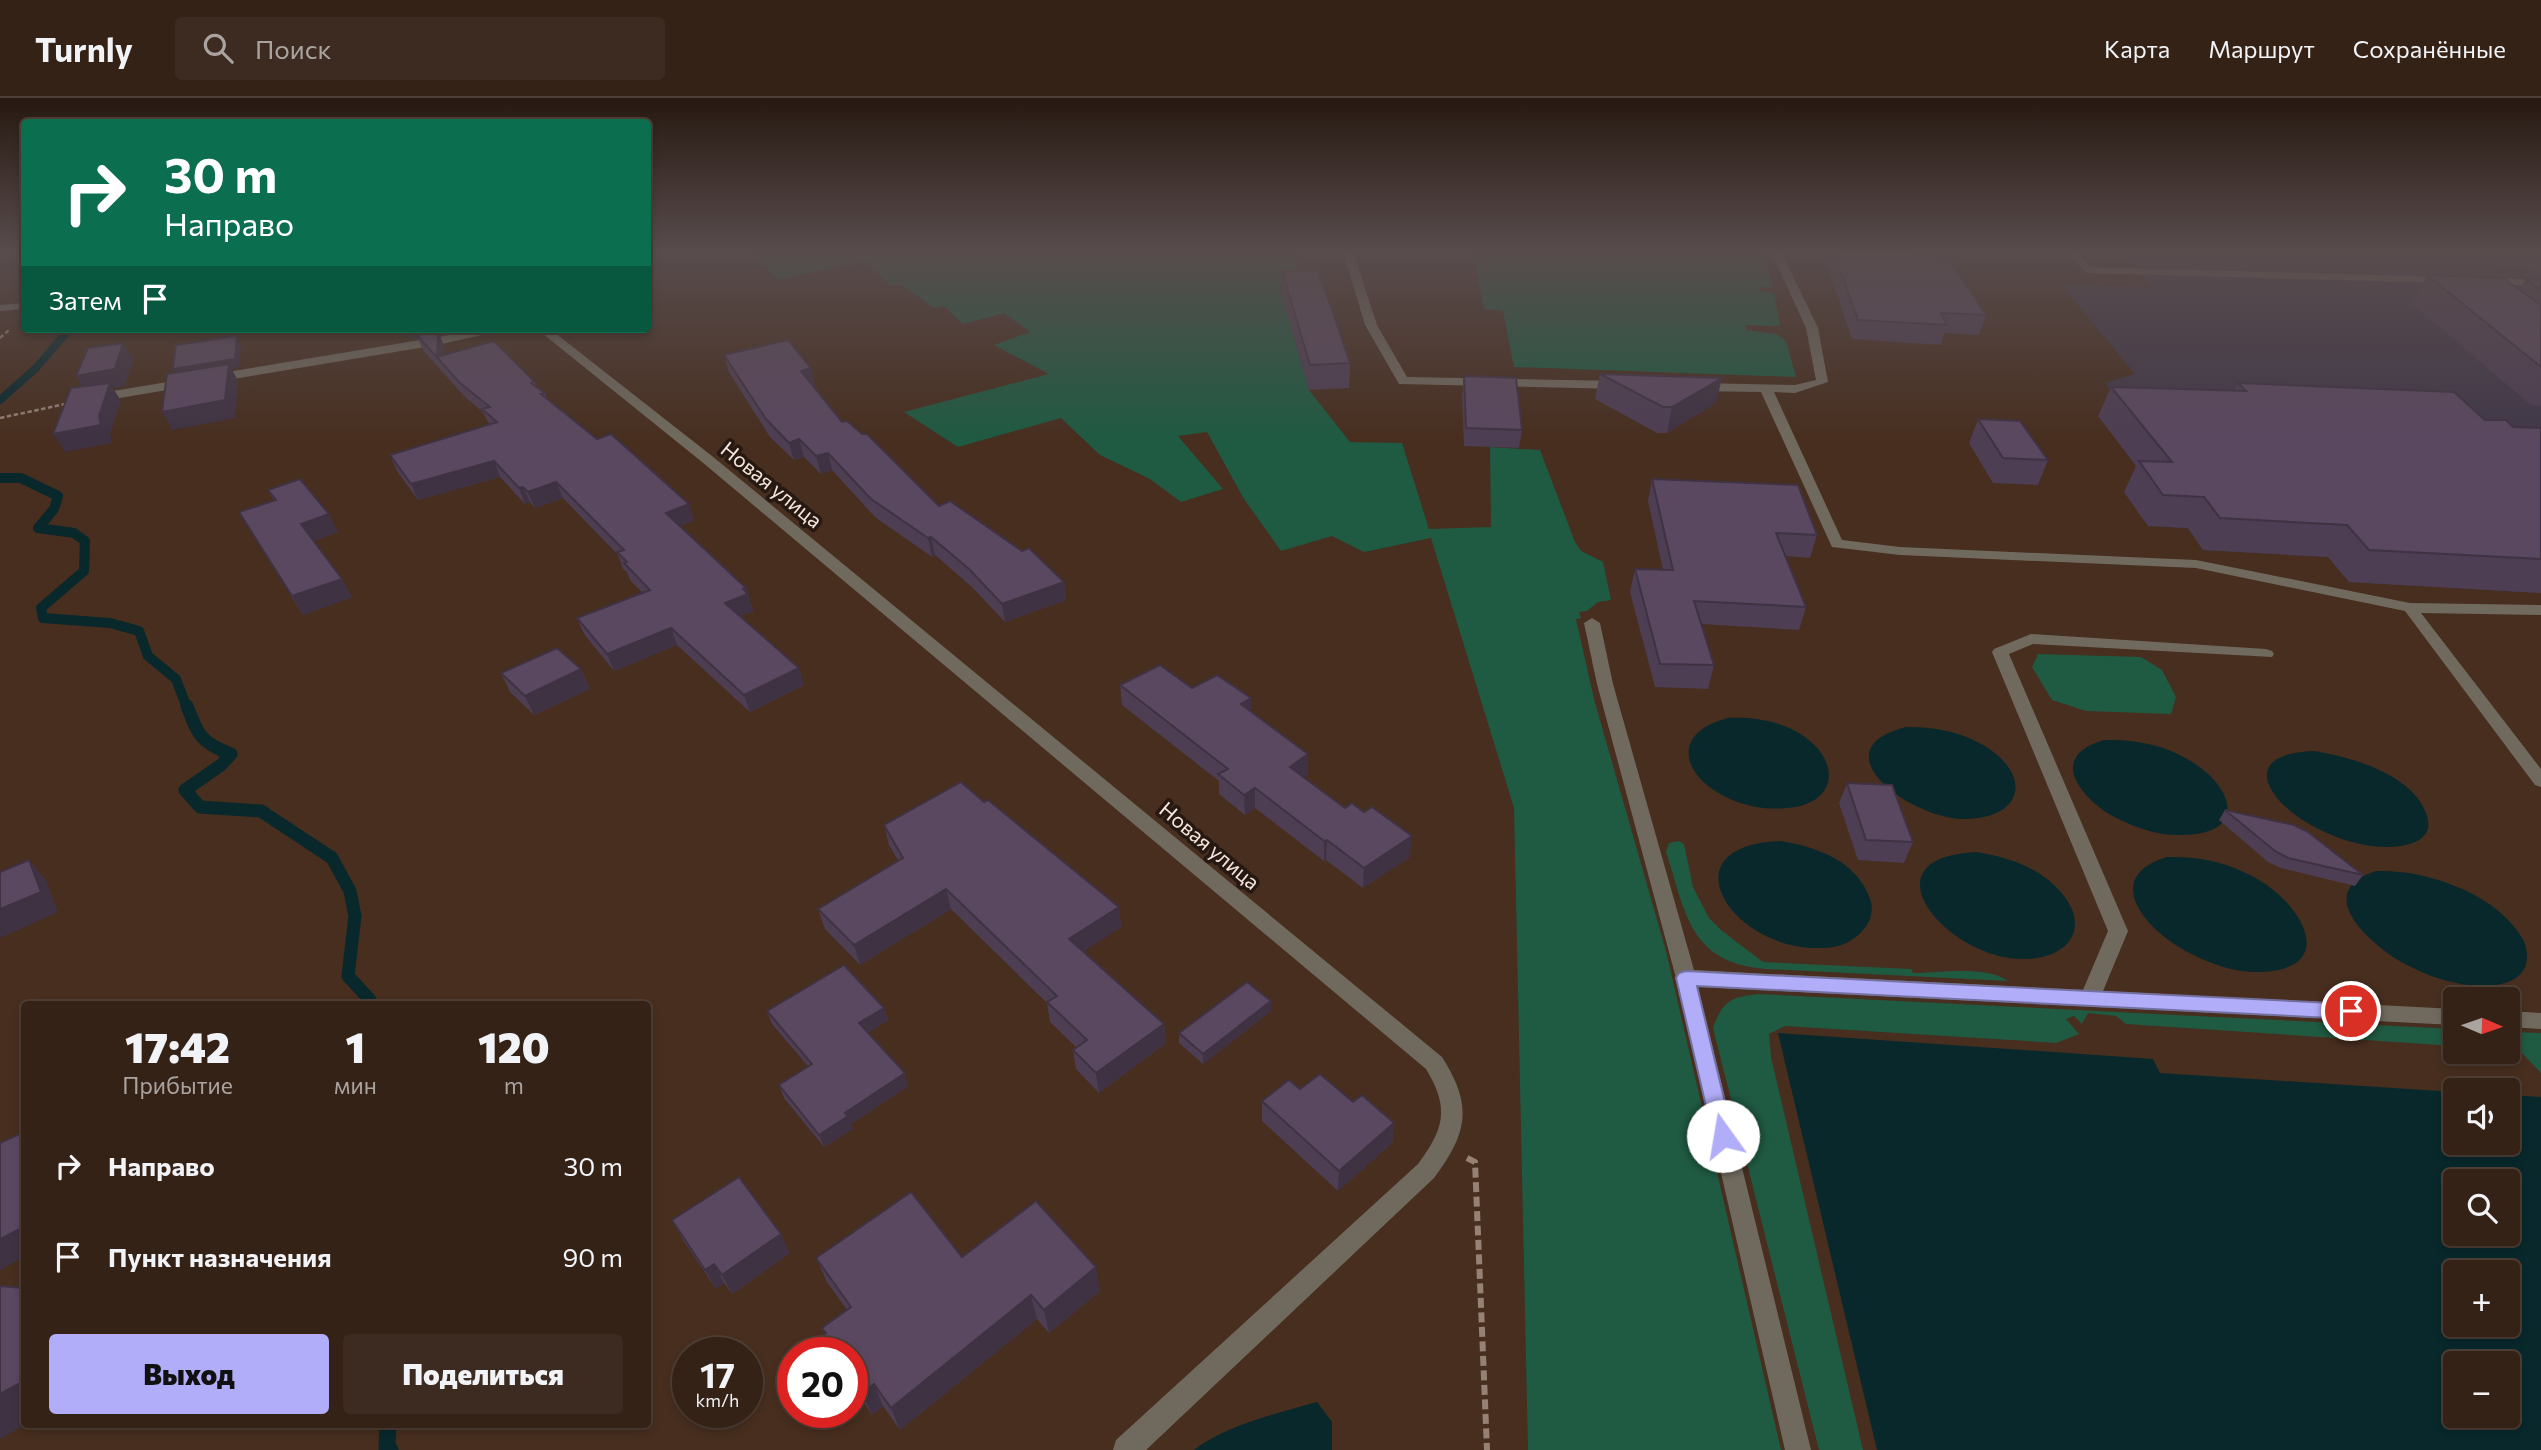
<!DOCTYPE html>
<html lang="ru">
<meta charset="utf-8">
<style>
:root{--surface:#352217;--page:#3d2a20;--text:#f1f3f6;--muted:#aaa4a1;--line:#4f3f36;--accent:#b2adf9}
body{margin:0;font-family:Commissioner,sans-serif;background:var(--page);color:var(--text);height:100vh;display:flex;flex-direction:column;font-size:26px;white-space:nowrap}
*{box-sizing:border-box;margin:0}
p{font-size:23px;color:var(--muted)}
.icon{flex:none;width:38px;height:38px;fill:none;stroke:currentColor;stroke-width:2;stroke-linecap:round;stroke-linejoin:round}
.map{position:relative;flex:1;overflow:hidden}
.drawer{position:absolute;left:21px;top:903px;width:630px;height:427px;display:flex;flex-direction:column;background:var(--surface);border-radius:7px;box-shadow:0 4px 10px #0003,0 0 0 2px var(--line)}
.drawer>*{flex:none}
.top-card{position:absolute;left:21px;top:21px;width:630px;height:214px;border-radius:7px;box-shadow:0 4px 10px #0003,0 0 0 2px var(--line);background:#0b6e4f;color:#fff;overflow:hidden}
.needle{width:46px;rotate:92deg}
.controls{position:absolute;left:2443px;top:889px;display:grid;gap:14px}
.controls a{display:grid;place-items:center;width:77px;height:77px;border-radius:7px;background:var(--surface);box-shadow:0 4px 10px #0003,0 0 0 2px var(--line);font-size:35px}
.speed{position:absolute;left:672px;top:1239px;display:flex;gap:14px;font-size:35px;font-weight:700;text-align:center}
.speed>*{display:grid;place-content:center;width:91px;height:91px;border-radius:50%;background:var(--surface);box-shadow:0 4px 10px #0003,0 0 0 2px var(--line);line-height:1}
.speed small{font-size:18px;font-weight:400}
.speed .limit{border:10px solid #d22;background:#fff;color:#111}
.pin{position:absolute;display:grid;place-items:center;width:60px;height:60px;color:#fff;margin:-30px;border:4px solid #fff;border-radius:50%;box-shadow:0 2px 7px #0007}
.me{position:absolute;width:77px;margin:-38px;rotate:347deg;stroke-linejoin:round;filter:drop-shadow(0 0 5px #0008)}
.turn{display:flex;align-items:center;gap:24px;height:147px;padding:0 28px;font-size:32px}
.turn .icon{width:91px;height:91px;stroke-width:2.5}
.turn b{display:block;font-size:49px;line-height:60px}
.then{display:flex;align-items:center;height:66px;padding:0 28px;background:#0003;gap:14px;font-size:26px}
.eta{display:flex;justify-content:space-evenly;align-items:center;height:119px;text-align:center}
.eta b{font-size:42px;font-weight:800;line-height:49px}
.primary-button{display:flex;gap:14px;margin-top:auto;padding:14px 28px}
.primary-button a{flex:1;height:80px;border-radius:7px;background:var(--accent);color:#111;font-size:28px;font-weight:800;line-height:80px;text-align:center}
.primary-button a+a{background:var(--page);color:var(--text)}
ul{padding:0;list-style:none}
li{display:flex;align-items:center;gap:21px;height:91px;padding:0 28px}
li div{flex:1}
li b{display:block;font-size:26px}
li em{font-style:normal}
header{display:flex;align-items:center;gap:42px;box-sizing:border-box;height:98px;padding:0 35px;background:var(--surface);border-bottom:2px solid var(--line)}
header strong{font-size:33px}
nav{display:flex;gap:38px;margin-inline-start:auto;font-size:24px}
.search{width:490px;height:63px;background:var(--page);display:flex;align-items:center;gap:18px;box-sizing:border-box;padding:0 24px;border-radius:7px;color:var(--muted);font-size:26px}
.map>svg:first-child{display:block}
.education{fill:#413849}
.green{fill:#1f5a42}
.water{fill:#08282c;fill-rule:evenodd}
.lines{fill:none;stroke-linecap:round;stroke-linejoin:round}
.stream-far3{stroke:#08282c;stroke-width:8}
.stream-far2{stroke:#08282c;stroke-width:10}
.stream-far1{stroke:#08282c;stroke-width:13}
.stream{stroke:#08282c;stroke-width:17}
.path-far1{stroke:#968175;stroke-width:2.5;stroke-dasharray:4.5 2.5;stroke-linecap:butt}
.path{stroke:#968175;stroke-width:6;stroke-dasharray:10 4.5;stroke-linecap:butt}
.minor{fill:#706a5e;fill-rule:evenodd}
.wall{fill:#4d3e53}
.shaded-wall{fill:#3f3243}
.building{fill:#5a4860;stroke:#3f3243;stroke-width:2}
.route{fill:#b2adf9;stroke:#7470a2;stroke-width:2}
.labels{text-anchor:middle;dominant-baseline:central;stroke-width:7;stroke-linejoin:round;paint-order:stroke}
.street-label{font-size:21px;fill:#f6e5dc;stroke:#251912}
</style>
<header>
<strong>Turnly</strong>
<div class="search"><svg class="icon" aria-label="search" viewBox="0 0 24 24"><circle cx="10" cy="10" r="6"/><path d="M15 15l6 6"/></svg>Поиск</div>
<nav><a>Карта</a><a>Маршрут</a><a>Сохранённые</a></nav>
</header>
<div class="map">
<svg width="2541" height="1352" viewBox="0 0 2541 1352">
<rect width="100%" height="100%" fill="#472e1f"/>
<path class="education" d="M2119,153H2541V495L2349,484L2328,459L2203,452L2188,430L2148,428L2124,394L2161,396L2131,319L2105,285L2135,276L2061,186L2153,189Z"/>
<g class="green">
<path d="M751,153H1293L1303,188L1280,189L1309,292L1350,344L1402,345L1429,431L1491,429L1490,349L1540,352L1575,444L1581,453L1603,464L1611,502L1598,504L1587,513L1579,514L1581,520L1576,521L1594,601L1666,853L1781,1352H1528L1514,710L1431,440L1364,454L1332,438L1281,453L1244,401L1207,334L1178,338L1223,391L1181,404L1150,381L1100,357L1061,320L958,349L904,314L1049,276L994,247L1030,234L1004,215L963,226L944,208L934,210L901,186L890,187L866,163L778,182Z"/>
<path d="M1472,153H1761L1773,189L1758,190L1760,193L1774,195L1780,228L1746,227V232L1776,236L1786,243L1796,279L1514,269L1503,213L1484,211Z"/>
<path d="M2038,556L2141,559L2162,572L2176,599L2171,616L2086,613L2052,602L2032,569Z"/>
<path d="M1679,743L1684,746L1693,789L1709,820L1721,832L1763,864L1911,871L1913,875C1937,875 1986,867 2008,883L1766,871C1689,865 1686,815 1666,754L1669,745Z"/>
<path d="M1759,896L2455,931V948L2126,926L2116,918L2088,915L2082,926L2074,918L2066,921L2079,936L2056,945L1785,928L1769,936L1771,959L1863,1352H1819L1713,930C1723,902 1731,899 1759,896Z"/>
<path d="M2508,934L2541,935V975L2520,953L2508,952Z"/>
</g>
<g class="water">
<path d="M1728,620C1755,619 1782,623 1805,639C1842,666 1836,706 1787,710C1768,712 1748,709 1730,701C1682,680 1669,635 1728,620Z"/>
<path d="M1906,629C1933,629 1959,633 1983,647C2031,675 2026,719 1967,721C1913,723 1815,652 1906,629Z"/>
<path d="M2104,642C2133,641 2162,646 2187,661C2233,686 2251,737 2181,737C2157,738 2130,728 2109,716C2075,694 2051,657 2104,642Z"/>
<path d="M2313,653C2349,658 2412,676 2426,715C2428,721 2430,729 2426,735C2419,746 2403,748 2392,749C2365,750 2335,741 2311,727C2266,702 2239,656 2313,653Z"/>
<path d="M1781,743C1817,749 1857,763 1870,801C1873,810 1872,819 1867,827C1857,842 1841,850 1822,850C1732,854 1663,747 1781,743Z"/>
<path d="M1977,754C2006,759 2032,767 2054,787C2094,824 2073,862 2022,861C1946,860 1861,759 1977,754Z"/>
<path d="M2167,759C2200,758 2231,765 2259,782C2303,808 2339,871 2260,874C2232,875 2202,863 2179,849C2141,826 2104,778 2167,759Z"/>
<path d="M2376,773C2426,771 2499,796 2524,843C2541,892 2482,892 2452,884C2434,880 2415,872 2398,862C2366,842 2313,793 2376,773Z"/>
<path d="M1778,935L2153,961L2160,975L2455,994V1045H2508V997L2541,999V1352H1877ZM2508,1083V1136H2455V1083ZM2455,1174H2508V1227H2455ZM2508,1265V1318H2455V1265Z"/>
<path d="M1317,1304L1332,1324V1352H1194C1225,1327 1279,1315 1317,1304Z"/>
</g>
<g class="lines">
<path class="stream-far3" d="M0,302L35,271L67,234"/>
<path class="stream-far2" d="M0,380H21L58,398L54,411L38,430L74,435L85,443L84,473L41,510L43,520L110,525L139,533L148,558L176,581L187,610"/>
<path class="stream-far1" d="M187,608C198,637 201,645 231,656L221,667L185,692L200,709L261,713L332,760L350,793L355,818L348,878L370,902L369,906"/>
<path class="stream" d="M388,1326L387,1350L390,1352"/>
<g class="path-far1">
<path d="M0,240L9,232"/>
<path d="M0,320L70,305"/>
</g>
<path class="path" d="M1467,1060L1475,1064L1487,1352"/>
<g class="minor">
<path d="M1343,153H1353L1377,227L1407,279L1621,283L1627,287L1621,291L1399,286L1365,227Z"/>
<path d="M1771,153H1781L1818,230L1828,284L1795,295L1774,294L1842,442L1900,449L2196,462L2410,505L2541,507V517L2421,515L2541,671V689L2535,687L2405,513L2196,470L1900,457L1832,449L1761,294L1698,293L1692,289L1698,285L1795,287L1816,282L1806,230Z"/>
<path d="M2066,153H2076L2090,169L2447,179L2452,182L2447,185L2087,175Z"/>
<path d="M2485,180L2541,182V188L2481,185L2480,183Z"/>
<path d="M24,205V211L0,213V207Z"/>
<path d="M486,231H509L437,247L95,304L89,300L95,296Z"/>
<path d="M537,231H550L712,358L1442,959C1473,1008 1468,1034 1434,1080L1146,1352H1113L1116,1342L1418,1066C1444,1031 1450,1010 1426,971L702,364Z"/>
<path d="M1592,520L1600,525L1613,586L1694,872L2083,892L2108,833L1992,554L1994,551L2031,536L2266,551L2272,553L2274,556L2272,559L2033,546L2009,556L2128,833L2103,893L2455,911V927L1698,889L1811,1352H1785L1676,880L1597,586L1584,525Z"/>
<path d="M2508,913L2541,915V931L2508,929Z"/>
</g>
</g>
<g class="wall">
<path d="M1822,153H1910L1914,160L1986,217L1979,237L1944,235L1941,247L1852,241Z"/>
<path d="M2473,153H2541V172L2496,170Z"/>
<path d="M1282,173L1350,265L1349,290L1309,292L1282,196Z"/>
<path d="M2427,177L2520,192L2526,181L2541,182V308L2531,307L2411,205Z"/>
<path d="M648,206L657,226H655L656,230L622,238L618,235L615,231H648Z"/>
<path d="M405,231H445V235L439,236L444,248V257L534,283L536,288L545,295L547,301L597,341L689,406L694,422L680,428L746,490L753,513L739,518L799,570L804,587L750,614L677,547L614,573L584,536L577,520L642,494L630,482L627,474L623,471L618,457L563,400L535,410L530,404L525,406L500,379L418,402L397,373L390,357L489,326L483,314L466,300L423,252L418,240L413,241Z"/>
<path d="M724,257L815,287L813,288L842,324L939,408L1064,484L1066,502L1005,524L972,489L935,457L932,459L875,419L832,372L821,376L804,359L794,362L770,339L729,274Z"/>
<path d="M1600,276L1716,305L1667,335H1657L1595,301Z"/>
<path d="M1464,278L1522,332L1519,350L1464,348L1462,296Z"/>
<path d="M2238,285L2485,322L2513,329L2541,330V495L2349,484L2328,459L2203,452L2188,430L2148,428L2124,394L2136,368L2098,318L2111,289L2234,293Z"/>
<path d="M1978,321L2048,362L2038,387L1993,385L1969,345Z"/>
<path d="M1652,381L1817,437L1810,460L1786,458L1806,509L1799,532L1701,526L1714,567L1708,591L1655,589L1630,494L1635,471L1663,472L1648,403Z"/>
<path d="M268,392L338,434L314,443L352,499L303,517L239,414L274,403Z"/>
<path d="M581,571L590,591L534,617L510,594L501,575Z"/>
<path d="M1120,587L1192,590L1251,614L1308,656V676L1304,679L1410,759L1363,790L1326,762L1324,763L1255,710L1245,717L1219,696V683L1122,607Z"/>
<path d="M1847,685L1913,744L1904,765L1858,762L1839,705Z"/>
<path d="M984,704L1119,809L1121,829L1084,853L1164,926L1166,945L1099,995L1076,971L1073,952L1076,949L1050,924L1047,905L951,811L860,867L825,831L818,811L898,762L889,747L884,727Z"/>
<path d="M2225,712L2363,777L2355,788L2281,770L2268,764L2219,722Z"/>
<path d="M884,910L888,922L868,935L908,988L851,1026L853,1031L824,1049L784,1000L779,987L808,968L772,926L767,913Z"/>
<path d="M1271,913L1203,966L1179,945V935Z"/>
<path d="M1300,991L1353,1004L1394,1025L1392,1045L1338,1093L1262,1023V1003Z"/>
<path d="M672,1122L790,1155L732,1196L724,1185L716,1191L683,1142Z"/>
<path d="M962,1159L1100,1193L1049,1235L1037,1221L900,1332L883,1308L872,1317L856,1293L852,1296V1255L825,1235L822,1230L847,1212L827,1184L816,1160Z"/>
</g>
<g class="shaded-wall">
<path d="M652,212L657,226H655L656,230L622,238L620,231H648V217L649,213Z"/>
<path d="M416,231H445V235L439,236L444,248V267L417,237L418,240L413,241L409,232Z"/>
<path d="M237,238L241,246L239,269L232,271L238,283L235,320L172,332L162,314L178,280L173,271Z"/>
<path d="M123,245L133,262L125,288L113,290L121,303L110,336L112,345L65,354L53,336L87,295L76,278Z"/>
<path d="M811,270L815,287L805,290L801,273Z"/>
<path d="M1722,280L1716,305L1667,335L1672,309Z"/>
<path d="M799,341L804,359L794,362L789,345Z"/>
<path d="M828,355L832,372L821,376L816,358Z"/>
<path d="M494,363L500,379L418,402L411,386Z"/>
<path d="M556,384L563,400L535,410L528,394Z"/>
<path d="M523,389L530,404L525,406L519,390Z"/>
<path d="M689,406L694,422L671,431L666,415Z"/>
<path d="M329,416L338,434L311,444L301,426Z"/>
<path d="M931,439L935,457L932,459L928,440Z"/>
<path d="M342,481L352,499L303,517L292,498Z"/>
<path d="M1064,484L1066,502L1005,524L1002,506Z"/>
<path d="M746,490L753,513L730,522L725,505L743,491Z"/>
<path d="M671,530L677,547L614,573L607,556Z"/>
<path d="M799,570L804,587L750,614L744,597Z"/>
<path d="M581,571L590,591L534,617L525,598Z"/>
<path d="M1251,600V620L1241,606Z"/>
<path d="M1308,656V676L1290,689V669Z"/>
<path d="M1255,690V710L1245,717L1244,697Z"/>
<path d="M1412,738L1410,759L1363,790L1364,770Z"/>
<path d="M1327,742L1326,762L1324,763V743Z"/>
<path d="M29,762L46,782L58,814L0,840V811Z"/>
<path d="M946,791L951,811L860,867L854,847Z"/>
<path d="M1119,809L1121,829L1072,861L1069,841Z"/>
<path d="M1271,903V913L1203,966V956Z"/>
<path d="M884,910L888,922L863,938L859,925Z"/>
<path d="M1164,926L1166,945L1099,995L1096,975Z"/>
<path d="M905,975L908,988L851,1026L853,1031L824,1049L819,1037L845,1015Z"/>
<path d="M1394,1025L1392,1045L1338,1093L1339,1073Z"/>
<path d="M24,1129V1159L0,1172V1141Z"/>
<path d="M781,1136L790,1155L732,1196L722,1177Z"/>
<path d="M714,1166L724,1185L716,1191L705,1172Z"/>
<path d="M1096,1169L1100,1193L1049,1235L1044,1212Z"/>
<path d="M1031,1197L1037,1221L900,1332L891,1310Z"/>
<path d="M24,1283V1326H26L0,1341V1296Z"/>
<path d="M852,1285L856,1293L852,1296Z"/>
<path d="M874,1286L883,1308L872,1317L862,1295Z"/>
</g>
<g class="building">
<path d="M1833,153H1910L1914,160L1949,162L1986,217L1941,215L1947,227L1858,222Z"/>
<path d="M1318,172L1350,265L1310,267L1282,173Z"/>
<path d="M2427,177L2503,180L2541,207V269Z"/>
<path d="M2526,181L2541,182V192Z"/>
<path d="M648,206L652,212L649,213L652,216L648,217Z"/>
<path d="M438,234L437,259L494,243L534,283L531,285L545,295L541,296L597,341L611,336L689,406L666,415L746,490L743,491L748,496L725,505L799,570L744,597L671,530L607,556L577,520L650,492L624,465L627,464L617,454L624,452L556,384L528,394L523,389L519,390L494,363L411,386L390,357L497,324L482,311L490,309L460,285L417,237Z"/>
<path d="M237,238L235,261L173,271L176,247Z"/>
<path d="M788,242L811,270L801,273L842,324L847,323L862,336H867L939,408L950,403L1022,453L1029,450L1064,484L1002,506L969,471L931,439L928,440L871,401L828,355L816,358L799,341L789,345L766,321L724,257Z"/>
<path d="M123,245L115,271L76,278L88,250Z"/>
<path d="M229,266L225,302L162,314L167,276Z"/>
<path d="M1600,276L1722,280L1672,309H1663Z"/>
<path d="M1464,278L1516,280L1522,332L1466,330Z"/>
<path d="M110,285L99,318L101,327L53,336L71,290Z"/>
<path d="M2238,285L2454,294L2485,322H2506L2513,329L2541,330V461L2369,452L2347,427L2220,420L2204,399L2163,397L2139,363L2172,364L2111,289L2246,293Z"/>
<path d="M1978,321L2020,323L2048,362L2003,360Z"/>
<path d="M300,381L329,416L301,426L342,481L292,498L239,414L276,402L268,392Z"/>
<path d="M1652,381L1798,387L1817,437L1776,435L1806,509L1694,503L1714,567L1660,566L1635,471L1673,472Z"/>
<path d="M557,550L581,571L525,598L501,575Z"/>
<path d="M1160,567L1192,590L1217,577L1251,600L1241,606L1308,656L1290,669L1345,710L1352,705L1364,714L1372,709L1412,738L1364,770L1327,742L1324,743L1255,690L1244,697L1218,676L1228,671L1120,587Z"/>
<path d="M961,684L984,704L988,702L1119,809L1069,841L1164,926L1096,975L1073,952L1087,942L1047,904L1057,898L946,791L854,847L818,811L903,760L884,727Z"/>
<path d="M1847,685L1892,687L1913,744L1866,742Z"/>
<path d="M2225,712L2294,727L2308,734L2363,777L2288,760L2275,753Z"/>
<path d="M29,762L41,794L0,811V774Z"/>
<path d="M844,867L884,910L859,925L905,975L845,1015L848,1018L819,1037L779,987L812,966L767,913Z"/>
<path d="M1247,884L1271,903L1203,956L1179,935Z"/>
<path d="M1320,976L1353,1004L1362,997L1394,1025L1339,1073L1262,1003L1289,982L1300,991Z"/>
<path d="M24,1034V1129L0,1141V1045Z"/>
<path d="M739,1079L781,1136L722,1177L714,1166L705,1172L672,1122Z"/>
<path d="M911,1094L962,1159L1036,1103L1096,1169L1044,1212L1031,1197L891,1310L874,1286L862,1295L852,1280V1255H798L826,1235L822,1230L851,1209L816,1160Z"/>
<path d="M0,1188L24,1190V1283L0,1296Z"/>
</g>
<linearGradient id="sky" x2="0" y2="1"><stop stop-color="#271911"/><stop offset="0.45" stop-color="#584c4d"/><stop offset="1" stop-color="#584c4d" stop-opacity="0"/></linearGradient>
<rect width="2541" height="342" fill="url(#sky)"/>
<path class="route" d="M1686,873L2351,906L2357,908L2360,913L2357,918L2351,921L1697,888L1733,1038L1730,1044L1723,1046L1716,1044L1713,1038L1676,880L1679,875Z"/>
<g class="labels">
<g class="street-label">
<text transform="translate(772 386) rotate(39)">Новая улица</text>
<text transform="translate(1210 747) rotate(40)">Новая улица</text>
</g>
</g>
</svg>
<div class="controls">
<a><svg class="needle" viewBox="-14 -14 28 28"><path d="M0-13l5 13h-10z" fill="#e53935"/><path d="M0 13l5-13h-10z" fill="#aaa4a1"/></svg></a>
<a><svg class="icon" aria-label="sound" viewBox="0 0 24 24"><path d="M4 9h4l5-4v14l-5-4H4zM17 9q2 3 0 6"/></svg></a>
<a><svg class="icon" aria-label="search" viewBox="0 0 24 24"><circle cx="10" cy="10" r="6"/><path d="M15 15l6 6"/></svg></a>
<a>+</a>
<a>−</a>
</div>
<div class="speed"><div>17<small>km/h</small></div><div class="limit">20</div></div>
<div class="pin" style="left:2351px;top:913px;background:#d93025"><svg class="icon" aria-label="arrive" viewBox="0 0 24 24"><path d="M6 21V4h12l-3 4 3 4H6"/></svg></div>
<svg class="me" style="left:1723px;top:1038px" viewBox="-20 -20 40 40"><circle r="19" fill="#fff"/><path d="M0-13L10 11 0 6-10 11z" fill="#b2adf9"/></svg>
<div class="top-card">
<div class="turn"><svg class="icon" aria-label="right" viewBox="0 0 24 24"><path d="M7 20v-9h11M14 6l5 5-5 5"/></svg><div><b>30 m</b>Направо</div></div>
<div class="then">Затем<svg class="icon" aria-label="arrive" viewBox="0 0 24 24"><path d="M6 21V4h12l-3 4 3 4H6"/></svg></div>
</div>
<section class="drawer">
<div class="eta">
<div><b>17:42</b><p>Прибытие</p></div>
<div><b>1</b><p>мин</p></div>
<div><b>120</b><p>m</p></div>
</div>
<ul>
<li><svg class="icon" aria-label="right" viewBox="0 0 24 24"><path d="M7 20v-9h11M14 6l5 5-5 5"/></svg><div><b>Направо</b></div><em>30 m</em></li>
<li><svg class="icon" aria-label="arrive" viewBox="0 0 24 24"><path d="M6 21V4h12l-3 4 3 4H6"/></svg><div><b>Пункт назначения</b></div><em>90 m</em></li>
</ul>
<div class="primary-button"><a>Выход</a><a>Поделиться</a></div>
</section>
</div>
